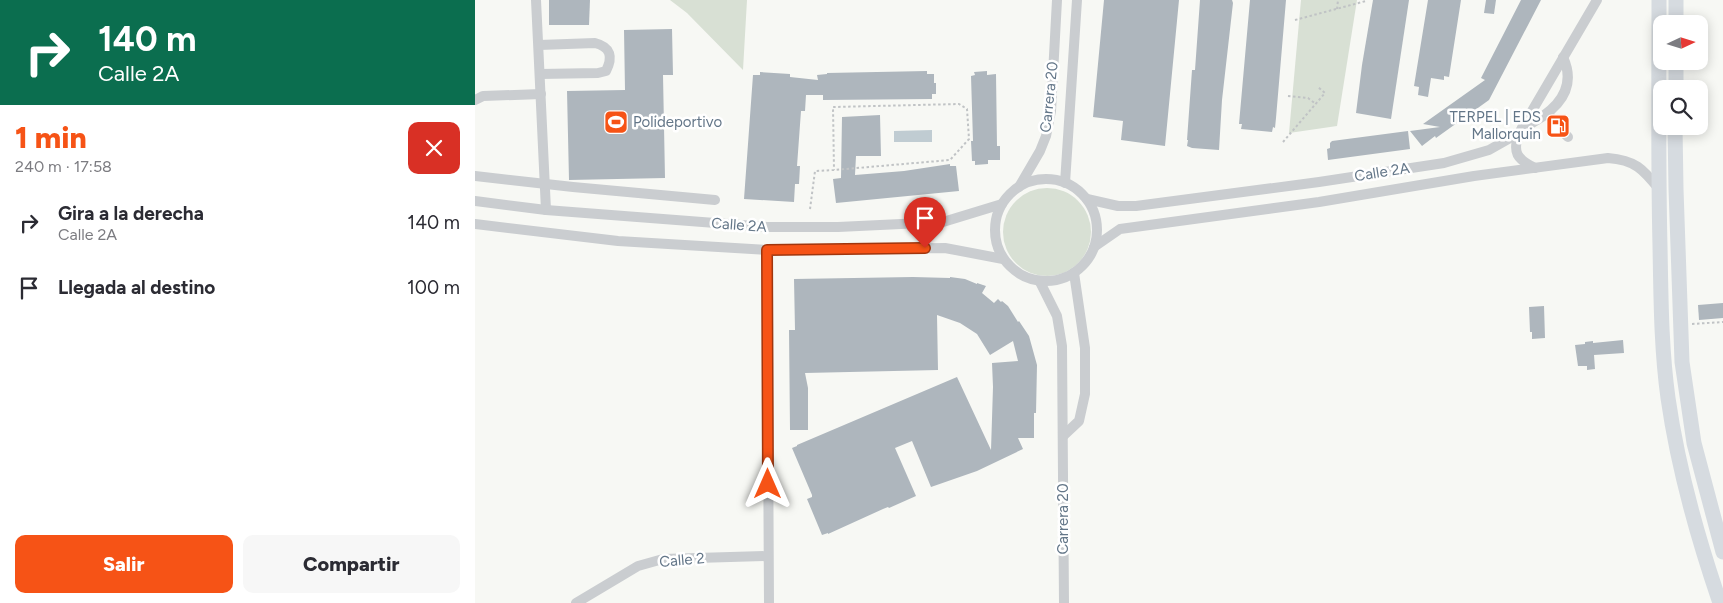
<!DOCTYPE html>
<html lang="es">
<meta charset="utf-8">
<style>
:root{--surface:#fff;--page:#f7f7f7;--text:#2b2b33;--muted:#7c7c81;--accent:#f65316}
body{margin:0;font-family:Figtree,sans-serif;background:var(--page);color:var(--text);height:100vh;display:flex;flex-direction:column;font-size:19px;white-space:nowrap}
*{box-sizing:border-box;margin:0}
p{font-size:16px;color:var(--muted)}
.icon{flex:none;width:28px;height:28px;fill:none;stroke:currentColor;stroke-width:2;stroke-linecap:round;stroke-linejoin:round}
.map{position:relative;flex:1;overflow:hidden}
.panel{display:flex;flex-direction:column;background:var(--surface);width:475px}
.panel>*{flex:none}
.top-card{background:#0b6e4f;color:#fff;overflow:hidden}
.needle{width:32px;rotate:86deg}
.tools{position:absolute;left:1178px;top:15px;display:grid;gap:10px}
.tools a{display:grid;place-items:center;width:55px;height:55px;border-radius:10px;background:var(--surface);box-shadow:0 2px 12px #0003;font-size:25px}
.pin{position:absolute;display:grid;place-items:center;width:42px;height:42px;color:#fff;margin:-51px -21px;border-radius:50% 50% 50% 0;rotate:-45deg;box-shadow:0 0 5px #0007}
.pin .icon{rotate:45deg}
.me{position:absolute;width:55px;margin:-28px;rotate:0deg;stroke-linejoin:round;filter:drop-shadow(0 0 4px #0008)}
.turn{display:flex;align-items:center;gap:18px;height:105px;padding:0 15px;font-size:22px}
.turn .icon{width:65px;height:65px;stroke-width:2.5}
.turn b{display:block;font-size:35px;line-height:42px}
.round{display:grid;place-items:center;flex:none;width:52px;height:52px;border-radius:10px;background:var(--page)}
.overview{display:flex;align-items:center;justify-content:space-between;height:85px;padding:0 15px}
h1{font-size:30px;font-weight:800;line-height:38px;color:var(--accent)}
.cta{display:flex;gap:10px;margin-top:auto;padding:10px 15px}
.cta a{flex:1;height:58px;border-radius:10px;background:var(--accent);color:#fff;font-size:20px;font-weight:800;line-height:58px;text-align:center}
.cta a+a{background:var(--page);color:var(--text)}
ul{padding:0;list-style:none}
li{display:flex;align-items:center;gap:15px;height:65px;padding:0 15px}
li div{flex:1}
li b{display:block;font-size:19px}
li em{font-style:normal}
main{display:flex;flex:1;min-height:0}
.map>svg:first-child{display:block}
.green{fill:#d8e0d4}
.water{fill:#c0ccd2}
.building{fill:#aeb6bd}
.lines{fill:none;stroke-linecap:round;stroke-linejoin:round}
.path{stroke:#c0c3c5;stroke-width:2;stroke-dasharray:2.5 2.5;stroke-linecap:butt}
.minor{stroke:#cacdd0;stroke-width:10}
.highway{stroke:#d6dbe0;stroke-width:15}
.route-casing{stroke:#a0360e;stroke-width:12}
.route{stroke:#f65316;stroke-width:9}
.labels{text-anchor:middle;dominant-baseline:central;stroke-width:5;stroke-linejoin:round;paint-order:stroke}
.street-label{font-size:15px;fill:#637688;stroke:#fff}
.poi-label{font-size:15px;fill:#637688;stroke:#fff;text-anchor:end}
</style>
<main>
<section class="panel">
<div class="top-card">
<div class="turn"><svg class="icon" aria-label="right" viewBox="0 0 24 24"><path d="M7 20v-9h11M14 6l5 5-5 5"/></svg><div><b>140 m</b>Calle 2A</div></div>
</div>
<div class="overview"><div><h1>1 min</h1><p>240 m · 17:58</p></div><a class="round" style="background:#d93025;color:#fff"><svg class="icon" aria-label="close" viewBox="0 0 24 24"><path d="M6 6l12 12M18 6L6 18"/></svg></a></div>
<ul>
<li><svg class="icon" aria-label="right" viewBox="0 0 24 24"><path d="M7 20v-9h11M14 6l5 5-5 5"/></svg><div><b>Gira a la derecha</b><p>Calle 2A</p></div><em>140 m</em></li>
<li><svg class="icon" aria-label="arrive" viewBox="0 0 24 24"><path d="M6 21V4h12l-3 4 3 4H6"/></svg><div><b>Llegada al destino</b></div><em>100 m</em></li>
</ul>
<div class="cta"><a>Salir</a><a>Compartir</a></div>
</section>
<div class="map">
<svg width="1248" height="603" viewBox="0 0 1248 603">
<rect width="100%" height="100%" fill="#f7f8f4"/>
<g class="green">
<path d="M195,0H272L268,70L212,13Z"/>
<path d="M826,0H882L862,126L814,133Z"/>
<circle cx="572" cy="232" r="44"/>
</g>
<path class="water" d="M457,130V142H419V131Z"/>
<g class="building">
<path d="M74,0H115L114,25H74Z"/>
<path d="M629,0H704L690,146L646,140L648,121L618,117Z"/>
<path d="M725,0H757L758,3L747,100L744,150L717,148L712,146L713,140H712L717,70H720Z"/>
<path d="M775,0H811L801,118L800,128L798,127L797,132L766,129L767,124H764Z"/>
<path d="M898,0H934L916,119L881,113L887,65Z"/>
<path d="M953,0H986L974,77L969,76V80L956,78L953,97L943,95L944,87L939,86Z"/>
<path d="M1011,0H1021L1019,14L1009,13Z"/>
<path d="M1046,0H1066L1014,100L961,138L960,136L947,146L935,131L965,127L948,124L1010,80L1006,78Z"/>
<path d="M197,29L198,75H188L190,178L94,180L92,91L150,90L149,30Z"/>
<path d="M452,71V74H459V83H461V94H457V99L348,100V95H331L330,111H326L322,166H325L324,184H320L319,202L269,199L278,75H285V72L315,74V77L343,80L342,75L352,74V73Z"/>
<path d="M512,71V75L521,74L522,146H525V160H513V164L500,165V161H497L496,141H498L496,76L500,75L499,72Z"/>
<path d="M405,115L406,156H381L380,175L429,171L475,164V166H481L484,191L361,203L358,179L366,178L367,117Z"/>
<path d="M933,131L935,149L853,160L852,149L855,148V143L857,141Z"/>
<path d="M438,277L475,278V277L490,279L502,284V283L511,286L507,293L519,303L523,299L526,302L527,301L533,306L543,322L544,321L554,336L562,365L561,413H559V438H543L548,449L502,471L456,487L437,441L420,448L441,496L414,508L413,507L408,509L353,534V533L347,535L332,499L337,497V495L317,448L322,446V445L482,377L516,450L518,387L517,363L543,361L538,341L515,355L502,334L485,323L462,315L463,370L330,373L333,388V430H315L314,330H320L319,279Z"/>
<path d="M1248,303V318L1224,320L1223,305Z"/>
<path d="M1069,306L1070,338L1057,339V332H1055L1054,307Z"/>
<path d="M1148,340L1149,353L1119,355L1120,369L1112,370V366H1103L1100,345L1110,344V342L1118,341V343Z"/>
</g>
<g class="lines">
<g class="path">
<path d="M862,9L863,0"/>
<path d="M820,20L891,1"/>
<path d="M813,96L833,98L841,104"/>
<path d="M808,142L850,93L843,87"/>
<path d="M335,209L340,171L359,170L475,160L494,139L492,109L484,104L358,107L359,170"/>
<path d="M1217,324L1248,322"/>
</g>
<g class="minor">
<path d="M61,0L71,210"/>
<path d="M64,45L120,43C136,47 138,57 131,71L123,73L65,74"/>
<path d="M0,100L8,96L66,94"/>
<path d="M1073,114L1079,122"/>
<path d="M1047,128C1077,114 1104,92 1088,57"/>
<path d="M1087,131L1093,137"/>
<path d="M1044,133C1037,153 1042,159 1060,168"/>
<path d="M0,176L98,187L240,200"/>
<circle cx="571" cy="230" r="51"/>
<path d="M590,183L602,0"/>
<path d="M544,187L565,151L571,136L576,111L582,0"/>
<path d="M612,199L643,206H661L844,182L969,163L1014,150L1044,133L1047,128L1122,0"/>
<path d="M0,201L71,210L292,227H363L468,222L527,204"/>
<path d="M0,224L143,241L292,250L470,248L528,259"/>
<path d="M619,247L645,229L844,202L999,176L1133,158C1160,160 1168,169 1184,189"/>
<path d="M292,250L294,603"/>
<path d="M565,282L582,316L587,346L589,603"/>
<path d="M588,436L604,421L610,394V348L599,273"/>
<path d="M101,603L163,566L188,559L293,556"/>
</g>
<g class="highway">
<path d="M1184,0C1184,82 1183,164 1185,246C1186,297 1186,347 1193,398C1203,468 1222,536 1245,603"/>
<path d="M1201,0V24"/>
<path d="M1201,89V61"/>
<path d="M1200,126L1201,189L1207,362L1219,443L1248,552"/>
</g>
</g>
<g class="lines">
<g class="route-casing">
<path id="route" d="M293,484L292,250L450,248"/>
</g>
<use href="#route" class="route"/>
</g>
<defs>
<g id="stadium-square" transform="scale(1.25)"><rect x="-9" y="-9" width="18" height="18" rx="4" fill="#f65316" stroke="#fff"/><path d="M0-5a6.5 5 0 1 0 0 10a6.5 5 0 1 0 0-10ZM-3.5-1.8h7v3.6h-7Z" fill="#fff"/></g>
<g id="fuel-square" transform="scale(1.25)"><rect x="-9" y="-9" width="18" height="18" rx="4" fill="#f65316" stroke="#fff"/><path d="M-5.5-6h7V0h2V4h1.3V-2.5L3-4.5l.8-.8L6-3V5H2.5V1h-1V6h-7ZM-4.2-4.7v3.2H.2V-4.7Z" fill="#fff"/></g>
</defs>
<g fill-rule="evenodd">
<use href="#stadium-square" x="141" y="122"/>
<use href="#fuel-square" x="1083" y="126"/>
</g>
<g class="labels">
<g class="street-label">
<text transform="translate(574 97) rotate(-84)">Carrera 20</text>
<text transform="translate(907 172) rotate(-9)">Calle 2A</text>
<text transform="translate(264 225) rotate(4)">Calle 2A</text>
<text transform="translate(588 519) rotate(-90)">Carrera 20</text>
<text transform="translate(207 560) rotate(-5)">Calle 2</text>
</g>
<g class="poi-label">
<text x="1066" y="117">TERPEL | EDS<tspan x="1066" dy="17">Mallorquin</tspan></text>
<text x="158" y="122" text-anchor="start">Polideportivo</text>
</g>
</g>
</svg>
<div class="tools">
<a><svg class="needle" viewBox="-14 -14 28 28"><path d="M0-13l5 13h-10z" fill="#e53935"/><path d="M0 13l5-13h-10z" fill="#7c7c81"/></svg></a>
<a><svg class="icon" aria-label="search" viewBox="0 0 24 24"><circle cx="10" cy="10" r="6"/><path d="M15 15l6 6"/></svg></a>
</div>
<div class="pin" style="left:450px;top:248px;background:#d93025"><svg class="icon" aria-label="arrive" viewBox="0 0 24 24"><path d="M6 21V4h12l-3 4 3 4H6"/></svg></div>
<svg class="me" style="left:293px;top:484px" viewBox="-20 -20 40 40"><path d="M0-17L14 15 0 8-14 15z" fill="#f65316" stroke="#fff" stroke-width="4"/></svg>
</div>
</main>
